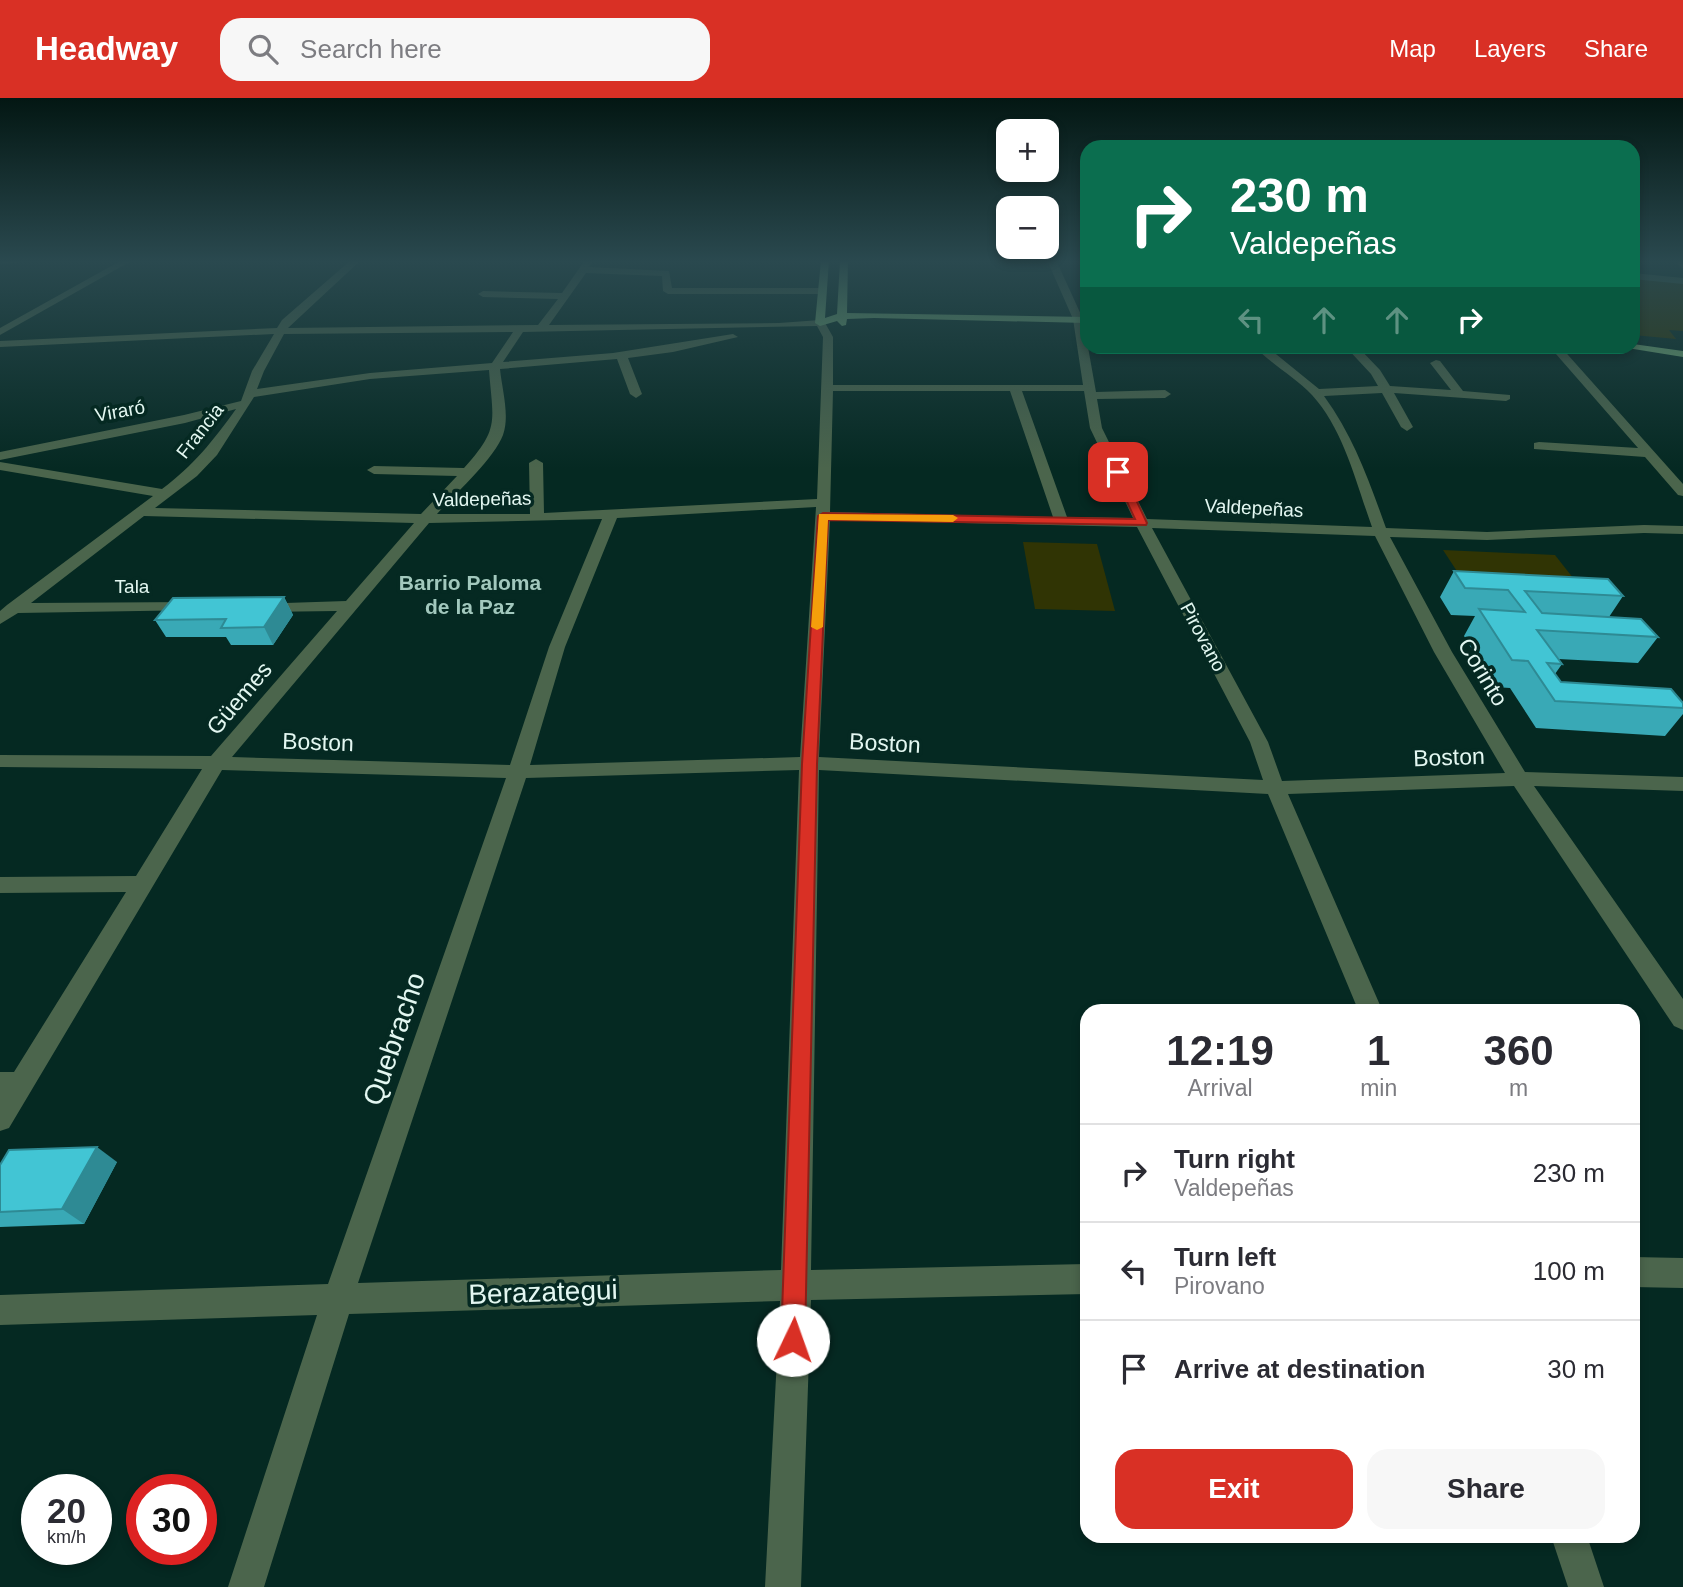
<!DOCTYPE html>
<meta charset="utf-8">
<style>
:root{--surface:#fff;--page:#f7f7f7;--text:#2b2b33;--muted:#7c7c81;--line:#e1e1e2;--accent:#d93025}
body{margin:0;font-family:Helvetica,sans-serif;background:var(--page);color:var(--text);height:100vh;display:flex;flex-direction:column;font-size:26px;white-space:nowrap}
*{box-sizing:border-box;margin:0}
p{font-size:23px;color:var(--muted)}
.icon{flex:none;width:38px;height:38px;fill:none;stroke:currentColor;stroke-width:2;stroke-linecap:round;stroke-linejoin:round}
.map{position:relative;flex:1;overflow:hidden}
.side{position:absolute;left:1080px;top:906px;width:560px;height:539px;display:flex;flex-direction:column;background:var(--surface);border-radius:21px;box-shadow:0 4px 10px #0003}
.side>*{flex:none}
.guide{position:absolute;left:1080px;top:42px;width:560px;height:214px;border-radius:21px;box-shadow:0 4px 10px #0003;background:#0b6e4f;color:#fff;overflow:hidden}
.buttons{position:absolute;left:996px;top:21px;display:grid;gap:14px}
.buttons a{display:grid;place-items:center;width:63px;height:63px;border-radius:14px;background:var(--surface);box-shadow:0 4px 10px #0003;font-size:35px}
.speed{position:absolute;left:21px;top:1376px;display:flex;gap:14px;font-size:35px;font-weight:700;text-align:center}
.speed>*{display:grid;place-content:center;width:91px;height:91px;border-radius:50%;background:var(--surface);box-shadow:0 4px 10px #0003;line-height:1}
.speed small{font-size:18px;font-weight:400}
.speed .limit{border:10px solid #d22;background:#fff;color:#111}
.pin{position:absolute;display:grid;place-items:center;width:60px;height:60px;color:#fff;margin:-30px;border-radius:14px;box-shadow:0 4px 10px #0006}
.me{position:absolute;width:77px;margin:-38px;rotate:3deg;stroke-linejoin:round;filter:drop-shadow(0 0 5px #0008)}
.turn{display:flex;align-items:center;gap:24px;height:147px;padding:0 35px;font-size:32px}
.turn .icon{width:91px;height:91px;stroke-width:2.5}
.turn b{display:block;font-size:49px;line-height:60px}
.lanes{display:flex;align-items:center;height:66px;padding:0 35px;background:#0003;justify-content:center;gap:35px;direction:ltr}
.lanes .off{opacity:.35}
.eta{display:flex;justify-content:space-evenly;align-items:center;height:119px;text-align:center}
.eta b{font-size:42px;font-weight:700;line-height:49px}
.cta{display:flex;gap:14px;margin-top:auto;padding:14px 35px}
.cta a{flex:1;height:80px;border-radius:21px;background:var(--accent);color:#fff;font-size:28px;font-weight:700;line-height:80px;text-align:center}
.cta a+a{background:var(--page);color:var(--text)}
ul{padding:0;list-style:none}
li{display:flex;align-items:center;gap:21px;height:98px;padding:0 35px;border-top:2px solid var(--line)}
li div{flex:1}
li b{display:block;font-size:26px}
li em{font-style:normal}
header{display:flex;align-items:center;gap:42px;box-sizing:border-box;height:98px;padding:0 35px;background:var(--accent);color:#fff}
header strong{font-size:33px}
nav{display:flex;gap:38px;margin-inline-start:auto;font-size:24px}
.search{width:490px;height:63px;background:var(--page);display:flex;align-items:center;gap:18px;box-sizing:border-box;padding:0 24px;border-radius:21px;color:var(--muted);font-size:26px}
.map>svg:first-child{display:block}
.green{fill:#303404}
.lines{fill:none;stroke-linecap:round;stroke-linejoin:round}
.minor{fill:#4b654c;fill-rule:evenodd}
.major{fill:#71a772;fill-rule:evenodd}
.wall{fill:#39a9b6}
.shaded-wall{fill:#2e8a94}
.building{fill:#42c5d4;stroke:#2e8a94;stroke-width:2}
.route{fill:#d93025;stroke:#8d1f18;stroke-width:2}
.slow{fill:#f59e0b}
.labels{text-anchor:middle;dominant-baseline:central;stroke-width:7;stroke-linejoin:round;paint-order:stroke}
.far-street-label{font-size:19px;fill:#e3f7f1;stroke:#052922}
.far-neighbourhood-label{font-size:21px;font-weight:bold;fill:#a2c8bd;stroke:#052922}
.street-label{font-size:23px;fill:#e3f7f1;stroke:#052922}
.near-street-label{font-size:28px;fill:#e3f7f1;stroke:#052922}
</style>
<header>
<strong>Headway</strong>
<div class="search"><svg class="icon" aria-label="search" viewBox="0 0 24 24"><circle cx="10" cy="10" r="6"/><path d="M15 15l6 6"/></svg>Search here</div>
<nav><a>Map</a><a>Layers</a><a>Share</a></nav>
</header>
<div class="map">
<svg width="1683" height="1489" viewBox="0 0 1683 1489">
<rect width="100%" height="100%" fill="#052922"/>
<g class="green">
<path d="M1633,180L1683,185V233L1669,232L1676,241L1633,237Z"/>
<path d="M1023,444L1097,446L1115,513L1035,511Z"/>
<path d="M1443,452L1555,457L1581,490L1464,484Z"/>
</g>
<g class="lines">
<g class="minor">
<path d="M0,162H50L0,166Z"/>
<path d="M122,162H133L0,237V230Z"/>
<path d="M351,162H361L288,230L538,227L558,201L483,199L478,196L483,193L562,195L585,162H594L589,169L669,173L672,190H822L827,193L822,196H668L663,193L662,178L586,175L549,227L779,225L820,222L824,223L833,239V287H1083L1073,221L1047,162H1056L1083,221L1096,294L1165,292L1171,296L1165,300L1097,301L1102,330L1147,421L1372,429C1356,385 1344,332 1312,297C1295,279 1271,266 1254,248H1266L1319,291L1378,288L1371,276L1345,248H1357L1380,272L1390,288L1451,292L1430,265L1436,262L1440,263L1463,293L1510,297V301L1506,303L1394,295L1413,329L1407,333L1401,329L1382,295L1324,298C1354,339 1369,383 1386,430L1487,434L1644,427L1683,428V436L1644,435L1487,442L1390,439L1452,554L1525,674L1683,679V693L1534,688L1683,901V932L1674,928L1514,688L1288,696L1383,914H1359L1268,696L819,672L811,1172L1087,1166V1196L811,1202L801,1489H765L780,1203L349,1216L264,1489H228L317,1217L0,1227V1197L328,1186L506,680L222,672L9,1030L0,1033V974H14L126,794L0,795V779L136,778L202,671L0,669V657L211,658L337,513L261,514L255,512L253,509L255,506L346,503L414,425L144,418L31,505L194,504L202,509L200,512L18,515L0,526V513L7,507L153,398L0,372V364L162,391C193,368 213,343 236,311L185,325L0,362V354L184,317L241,303L252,273L274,236L0,249V243L277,230L282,222ZM817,228L823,239L817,401L544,415L543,365L536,361L529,365L530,416H437C455,396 494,361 503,337C510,318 502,291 500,271L617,261L630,296L636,300L642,296L628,260L673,254L738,239L733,236L613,255L503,264L523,234ZM513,234L492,265L370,275L257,291L264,273L284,236ZM489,272C493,324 500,330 464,370L374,368L367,372L374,376L457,378L421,416L155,410L197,378L217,357L254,299L370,281ZM833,293H1010L1053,419L830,414ZM1022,293H1084L1090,330L1133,420L1067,419ZM816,409L800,659L530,667L565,549L617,420ZM602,421L549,549L510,667L232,659L429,425ZM830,422L1137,429L1250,644L1263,682L819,659ZM1152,430L1375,438L1434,554L1505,675L1282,683L1268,644ZM799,672L781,1172L358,1185L526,680Z"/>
<path d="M1674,162H1683V171Z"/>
<path d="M1633,175L1683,180V186L1633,181Z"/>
<path d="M1549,248H1560L1683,386V398L1678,397L1645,359L1534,351V345L1539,344L1638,350Z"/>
<path d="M1633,1159L1683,1160V1190L1633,1189Z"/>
<path d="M1551,1438H1587L1604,1489H1568Z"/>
</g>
<g class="major">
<path d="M821,162H829L825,220L837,216L840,162H848L847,215L1087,219V225L874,220L847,221L846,227L842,228L837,223L820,228L815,225Z"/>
<path d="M1633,246L1683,253V259L1615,248Z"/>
</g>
</g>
<g class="wall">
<path d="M1454,473L1623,498L1609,519L1658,539L1638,565L1558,561L1562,566L1555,576L1561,584L1683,605V616L1665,638L1536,630L1510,590L1495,589L1464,538L1475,518L1451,517L1440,499Z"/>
<path d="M284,499L293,517L273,547H231L226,539H166L155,522Z"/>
<path d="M117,1064L84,1126L0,1129V1067Z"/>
</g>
<g class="shaded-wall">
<path d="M284,499L293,517L273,547L264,529Z"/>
<path d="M97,1049L117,1064L84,1126L62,1111Z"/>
</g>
<g class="building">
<path d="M1454,473L1608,481L1623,498L1525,493L1542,515L1641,521L1658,539L1537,532L1562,566L1547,565L1561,584L1671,591L1683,605V610L1555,603L1528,563L1512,562L1479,511L1525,514L1508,492L1465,490Z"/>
<path d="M284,499L264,529L221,530L226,521L155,522L173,500Z"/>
<path d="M97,1049L62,1111L0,1114V1067L9,1052Z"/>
</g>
<linearGradient id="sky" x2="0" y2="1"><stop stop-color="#031713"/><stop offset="0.44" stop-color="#2a494f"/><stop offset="1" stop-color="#2a494f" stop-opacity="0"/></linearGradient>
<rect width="1683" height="371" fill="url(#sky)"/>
<path class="route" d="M1118,371L1123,374L1147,425L1146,427L828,422L817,666L805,1242L802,1250L793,1254L785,1250L781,1242L802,666L818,418L823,415L1135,421L1113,374Z"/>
<path class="slow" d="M819,416L953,417L958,420L953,424L828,422L823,529L817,532L811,529Z"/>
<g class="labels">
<g class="far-street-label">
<text transform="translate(120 313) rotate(-10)">Viraró</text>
<text transform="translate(200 333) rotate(-52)">Francia</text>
<text transform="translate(482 401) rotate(-1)">Valdepeñas</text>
<text transform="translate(1254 410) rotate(3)">Valdepeñas</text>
<text x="132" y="488">Tala</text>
<text transform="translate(1203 539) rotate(62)">Pirovano</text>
</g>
<g class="far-neighbourhood-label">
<text x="470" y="484">Barrio Paloma<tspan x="470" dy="24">de la Paz</tspan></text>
</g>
<g class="street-label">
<text transform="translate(1483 574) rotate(59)">Corinto</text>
<text transform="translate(239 600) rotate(-50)">Güemes</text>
<text transform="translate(318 644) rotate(2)">Boston</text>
<text transform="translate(885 645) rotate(3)">Boston</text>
<text transform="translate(1449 659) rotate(-2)">Boston</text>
</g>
<g class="near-street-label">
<text transform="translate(394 941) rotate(-71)">Quebracho</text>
<text transform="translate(543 1194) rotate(-2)">Berazategui</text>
</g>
</g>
</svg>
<div class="buttons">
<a>+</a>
<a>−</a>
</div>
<div class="speed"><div>20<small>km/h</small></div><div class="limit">30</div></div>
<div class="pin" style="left:1118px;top:374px;background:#d93025"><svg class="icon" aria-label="arrive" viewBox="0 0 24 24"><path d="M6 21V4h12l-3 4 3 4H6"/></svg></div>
<svg class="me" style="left:793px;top:1242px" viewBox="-20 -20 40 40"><circle r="19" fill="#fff"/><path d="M0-13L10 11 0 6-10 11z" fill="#d93025"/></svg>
<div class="guide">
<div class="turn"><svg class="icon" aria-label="right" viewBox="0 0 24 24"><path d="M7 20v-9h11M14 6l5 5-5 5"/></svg><div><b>230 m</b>Valdepeñas</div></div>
<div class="lanes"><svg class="icon off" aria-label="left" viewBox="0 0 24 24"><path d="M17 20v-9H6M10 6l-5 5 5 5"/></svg><svg class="icon off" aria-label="ahead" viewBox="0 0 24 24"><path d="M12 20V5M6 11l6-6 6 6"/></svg><svg class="icon off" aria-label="ahead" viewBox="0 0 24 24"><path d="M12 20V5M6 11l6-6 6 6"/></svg><svg class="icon" aria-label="right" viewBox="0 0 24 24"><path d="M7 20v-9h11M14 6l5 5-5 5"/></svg></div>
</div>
<section class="side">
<div class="eta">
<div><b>12:19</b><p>Arrival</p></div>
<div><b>1</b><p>min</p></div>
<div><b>360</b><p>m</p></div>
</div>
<ul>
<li><svg class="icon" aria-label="right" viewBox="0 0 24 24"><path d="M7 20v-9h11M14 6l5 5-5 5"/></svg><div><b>Turn right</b><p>Valdepeñas</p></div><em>230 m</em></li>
<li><svg class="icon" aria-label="left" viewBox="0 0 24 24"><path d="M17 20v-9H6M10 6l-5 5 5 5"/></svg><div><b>Turn left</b><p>Pirovano</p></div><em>100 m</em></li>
<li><svg class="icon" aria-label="arrive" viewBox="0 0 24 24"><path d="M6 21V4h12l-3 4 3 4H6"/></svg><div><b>Arrive at destination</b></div><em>30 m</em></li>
</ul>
<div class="cta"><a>Exit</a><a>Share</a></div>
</section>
</div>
